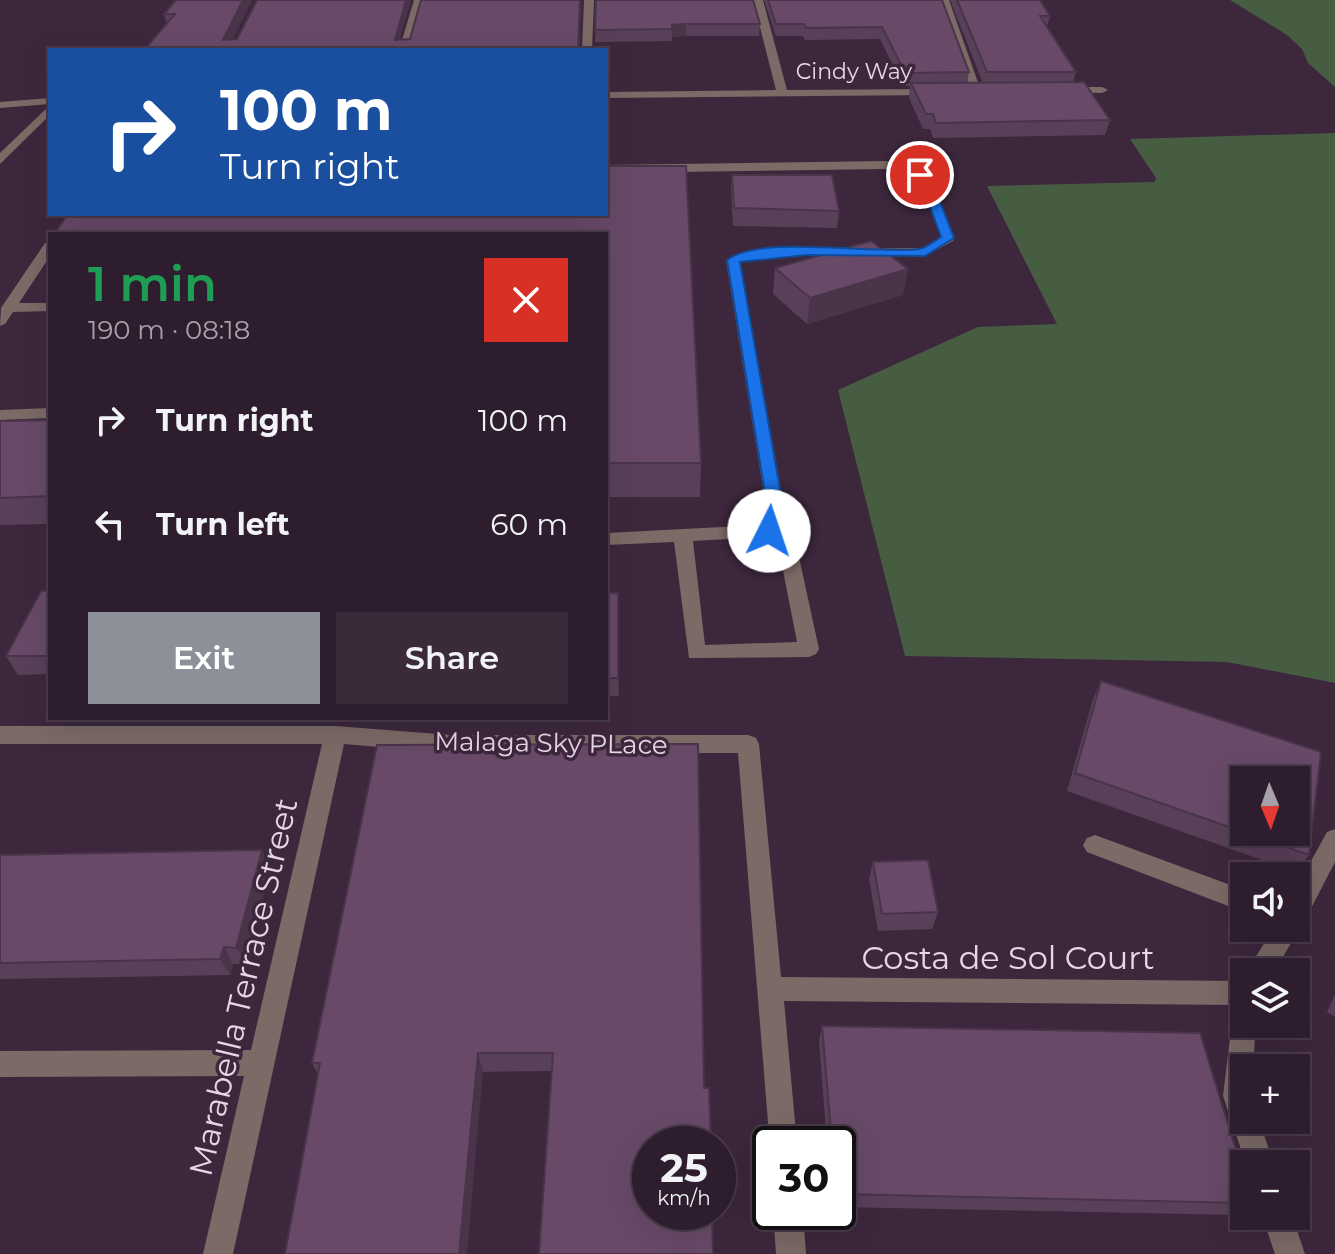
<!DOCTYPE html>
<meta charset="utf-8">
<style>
:root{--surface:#2e1d2e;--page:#3a2a3a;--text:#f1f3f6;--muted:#a7a2aa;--line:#493b4a;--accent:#8c9099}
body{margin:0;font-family:Montserrat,sans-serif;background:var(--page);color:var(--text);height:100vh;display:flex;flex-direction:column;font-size:30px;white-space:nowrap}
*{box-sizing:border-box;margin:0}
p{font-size:26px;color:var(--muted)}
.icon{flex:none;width:44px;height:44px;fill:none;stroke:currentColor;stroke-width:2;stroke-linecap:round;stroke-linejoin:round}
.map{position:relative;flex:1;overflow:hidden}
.side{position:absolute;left:48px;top:232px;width:560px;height:488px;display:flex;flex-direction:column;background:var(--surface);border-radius:0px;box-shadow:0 8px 32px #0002,0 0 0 2px var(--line)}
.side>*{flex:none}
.banner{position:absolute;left:48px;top:48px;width:560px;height:168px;border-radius:0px;box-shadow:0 8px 32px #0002,0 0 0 2px var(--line);background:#1a4fa0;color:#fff;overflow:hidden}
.needle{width:52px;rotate:178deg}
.controls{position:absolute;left:1230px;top:766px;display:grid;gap:16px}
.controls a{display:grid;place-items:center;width:80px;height:80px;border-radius:0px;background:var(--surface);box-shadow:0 8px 32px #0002,0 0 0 2px var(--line);font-size:40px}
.speed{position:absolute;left:632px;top:1126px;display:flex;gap:16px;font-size:40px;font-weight:700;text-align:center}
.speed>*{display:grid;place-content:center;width:104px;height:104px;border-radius:50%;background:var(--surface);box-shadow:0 8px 32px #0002,0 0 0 2px var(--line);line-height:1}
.speed small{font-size:20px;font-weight:400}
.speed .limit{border:4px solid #111;border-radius:12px;background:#fff;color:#111}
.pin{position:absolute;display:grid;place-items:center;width:68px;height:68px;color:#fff;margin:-34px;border:4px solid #fff;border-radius:50%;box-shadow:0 2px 8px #0007}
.me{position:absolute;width:88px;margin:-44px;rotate:4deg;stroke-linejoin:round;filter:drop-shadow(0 0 6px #0008)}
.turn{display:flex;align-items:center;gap:28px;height:168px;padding:0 40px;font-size:36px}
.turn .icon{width:104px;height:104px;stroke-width:2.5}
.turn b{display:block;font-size:56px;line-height:68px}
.round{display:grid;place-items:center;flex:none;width:84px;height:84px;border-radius:0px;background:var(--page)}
.overview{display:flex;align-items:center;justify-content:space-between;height:136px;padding:0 40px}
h1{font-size:48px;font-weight:600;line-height:60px;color:#1e9e55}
.action{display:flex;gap:16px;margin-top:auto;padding:16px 40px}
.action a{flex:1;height:92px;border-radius:0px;background:var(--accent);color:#fff;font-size:32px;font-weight:600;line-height:92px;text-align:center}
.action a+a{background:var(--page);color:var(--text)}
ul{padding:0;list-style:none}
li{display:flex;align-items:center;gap:24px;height:104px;padding:0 40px}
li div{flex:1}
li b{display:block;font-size:30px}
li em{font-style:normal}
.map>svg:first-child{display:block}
.green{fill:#475d42}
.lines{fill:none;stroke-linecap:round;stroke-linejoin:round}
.minor{fill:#7b6a66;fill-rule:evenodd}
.wall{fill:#594059}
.shaded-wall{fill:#493449}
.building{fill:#684a68;stroke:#493449;stroke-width:2;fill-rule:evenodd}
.route{fill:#1a73e8;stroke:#114b97;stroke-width:2}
.labels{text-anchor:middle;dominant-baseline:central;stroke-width:7;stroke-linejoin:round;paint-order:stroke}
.far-street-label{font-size:22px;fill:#e5d7e5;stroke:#3d273d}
.street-label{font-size:26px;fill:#e5d7e5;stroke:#3d273d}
.near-street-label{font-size:32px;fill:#e5d7e5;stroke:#3d273d}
</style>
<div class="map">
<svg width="1335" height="1254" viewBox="0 0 1335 1254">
<rect width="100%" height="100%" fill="#3d273d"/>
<g class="green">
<path d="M1230,0H1335V87L1308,63L1302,49L1287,35Z"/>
<path d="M1335,133V683L1227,662L905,656L838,390L978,327L1057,324L987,186L1155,182L1156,178L1130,139Z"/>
</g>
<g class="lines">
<g class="minor">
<path d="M414,0H424L409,50H399Z"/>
<path d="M584,0H594L592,50H582Z"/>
<path d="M753,0H763L787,90L934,89L940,92L934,95L606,98V92L776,90Z"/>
<path d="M939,0H949L982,94L972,92Z"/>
<path d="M1062,87H1102L1108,90L1102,93L1058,92V88Z"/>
<path d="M50,98V104L0,108V102Z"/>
<path d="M50,105V115L0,164V153Z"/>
<path d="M886,161L924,172L931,178L955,238L953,241L925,256L807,255L755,258L740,262L784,506L779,529L797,548L819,649L816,654L809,657L689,658L674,542L606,545V533L761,525L766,506L726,260L754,250L922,248L941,237L920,182L916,178L885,169L606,173V165ZM765,537L779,550L797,642L705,645L693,541Z"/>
<path d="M50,242V256L19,303H50V311L13,312L5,324L0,326L1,308L45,243Z"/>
<path d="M50,408V418L0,420V410Z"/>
<path d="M0,726H335L451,735H748L756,738L759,744L781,977L1244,981V1024H1256L1253,1068H1244V1120H1259L1274,1164H1246L1223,1096L1234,1005L784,1001L797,1144H770V1147L738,753H451L344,744L233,1254H203L244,1076L0,1077V1051L251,1050L322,744H0Z"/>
<path d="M1335,829V862L1305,920L1298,922L1300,928L1274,972H1246L1274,928H1296V888L1327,832Z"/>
<path d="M1095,835L1244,890V912L1087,852L1083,845L1087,838Z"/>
<path d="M773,1212H803L806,1254H776Z"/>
<path d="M1262,1216H1292L1305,1254H1275Z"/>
</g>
</g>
<g class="wall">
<path d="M252,0L232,40L410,39L421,0H581L579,50H144L167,24L164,14Z"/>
<path d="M596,0L760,24L759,36H686L672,37V41L595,42Z"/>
<path d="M764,0H942L969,72L967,83H983L950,0H1040L1050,16L1047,27L1076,72L1073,82L1110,120L1105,135L933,138L930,129H923L909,98L910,86H903L880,39L805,40L803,36H776Z"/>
<path d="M732,175L839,211L837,228L733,226L731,191Z"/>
<path d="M606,214L701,463L700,497H606Z"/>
<path d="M50,240V256L46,246Z"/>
<path d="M775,268L908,269L903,295L807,324L773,294Z"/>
<path d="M50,420V524L0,525V421Z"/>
<path d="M50,591V674L18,675L6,656Z"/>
<path d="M606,593H618L619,696H606Z"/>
<path d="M1101,681L1309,855L1296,872L1067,791L1093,699Z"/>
<path d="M377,745L704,1088L552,1071L318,1074L312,1063Z"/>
<path d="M262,850L270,868L246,964H233L230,975L0,979V855Z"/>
<path d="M873,862L938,912L932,929L878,931L869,879Z"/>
<path d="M1335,995V1017L1327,1012Z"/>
<path d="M822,1026L1244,1203V1210L1237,1215L838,1207V1144H827L819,1041Z"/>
</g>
<g class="shaded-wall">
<path d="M243,0H252L227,50L223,40Z"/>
<path d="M406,0H411L397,50L395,40Z"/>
<path d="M580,0H581L579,50H578Z"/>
<path d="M686,24V36L672,37V25Z"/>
<path d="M908,269L903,295L807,324L810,298Z"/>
<path d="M618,593L619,611V696L618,678Z"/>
<path d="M262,850L270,868L246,964L236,948Z"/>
<path d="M224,947L233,964L230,975L220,959Z"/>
<path d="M478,1053L483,1071L467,1254H459Z"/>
</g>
<g class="building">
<path d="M176,0H243L223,40L237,39L257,0H406L395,40L410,39L421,0H580L578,50H144L175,14H164Z"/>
<path d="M596,0H753L760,24H686L672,25V29L595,30Z"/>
<path d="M768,0H942L969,72L905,73L882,27L806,28L804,24H776Z"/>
<path d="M957,0H1040L1050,16H1040L1076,72H987Z"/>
<path d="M1084,82L1110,120L936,123L933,114H926L911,83Z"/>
<path d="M606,166H686L701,463H606V234H54L68,214H606Z"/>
<path d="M732,175H832L839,211L734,208Z"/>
<path d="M871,241L908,269L810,298L775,268Z"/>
<path d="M50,420V496L0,498V421Z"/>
<path d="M41,591H50V656H6Z"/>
<rect x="606" y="593" width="12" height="85"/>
<path d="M1101,681L1321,752L1309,855L1075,773ZM1244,780H1296V832H1244Z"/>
<path d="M698,744L704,1088H709L711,1144H650V1212H712L713,1254H539L553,1053H478L459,1254H285L320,1063H312L377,745Z"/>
<path d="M262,850L236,948L224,947L220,959L0,963V855Z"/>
<path d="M928,860L938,912L882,914L873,862Z"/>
<path d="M822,1026L1200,1033L1244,1176V1203L838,1194V1144H832Z"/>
</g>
<path class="route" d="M920,171L932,181L954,238L925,256L807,255L740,262L783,506L775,535H763L761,531L767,506L727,260C761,234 874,255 919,249C927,248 934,241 941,237L921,182L914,175Z"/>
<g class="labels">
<g class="far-street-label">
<text x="854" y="71">Cindy Way</text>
</g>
<g class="street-label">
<text transform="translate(551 743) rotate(1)">Malaga Sky PLace</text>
</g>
<g class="near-street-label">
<text x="1008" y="957">Costa de Sol Court</text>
<text transform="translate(243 987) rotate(-77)">Marabella Terrace Street</text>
</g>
</g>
</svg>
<div class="controls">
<a><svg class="needle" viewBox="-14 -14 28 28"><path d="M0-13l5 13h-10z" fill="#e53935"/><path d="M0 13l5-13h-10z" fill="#a7a2aa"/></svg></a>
<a><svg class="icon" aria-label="sound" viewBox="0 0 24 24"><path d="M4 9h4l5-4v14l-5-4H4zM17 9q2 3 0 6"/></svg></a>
<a><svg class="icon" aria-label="layers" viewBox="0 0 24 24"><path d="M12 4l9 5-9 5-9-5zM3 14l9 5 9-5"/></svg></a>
<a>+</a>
<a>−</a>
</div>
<div class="speed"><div>25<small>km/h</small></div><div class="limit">30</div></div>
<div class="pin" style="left:920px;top:175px;background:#d93025"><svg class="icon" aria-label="arrive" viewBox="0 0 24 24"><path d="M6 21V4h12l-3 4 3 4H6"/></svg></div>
<svg class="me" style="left:769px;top:531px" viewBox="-20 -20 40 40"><circle r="19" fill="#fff"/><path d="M0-13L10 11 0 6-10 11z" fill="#1a73e8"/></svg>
<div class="banner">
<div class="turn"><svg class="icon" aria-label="right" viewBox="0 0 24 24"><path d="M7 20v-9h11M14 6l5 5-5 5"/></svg><div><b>100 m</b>Turn right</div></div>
</div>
<section class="side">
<div class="overview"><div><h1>1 min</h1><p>190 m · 08:18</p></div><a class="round" style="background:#d93025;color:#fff"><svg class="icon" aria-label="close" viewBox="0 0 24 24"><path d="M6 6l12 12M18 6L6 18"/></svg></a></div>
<ul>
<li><svg class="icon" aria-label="right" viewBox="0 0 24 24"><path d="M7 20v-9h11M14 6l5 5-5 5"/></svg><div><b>Turn right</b></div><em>100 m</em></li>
<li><svg class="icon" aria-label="left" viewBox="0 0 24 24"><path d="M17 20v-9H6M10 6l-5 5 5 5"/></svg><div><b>Turn left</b></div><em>60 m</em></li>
</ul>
<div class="action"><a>Exit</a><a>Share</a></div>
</section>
</div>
